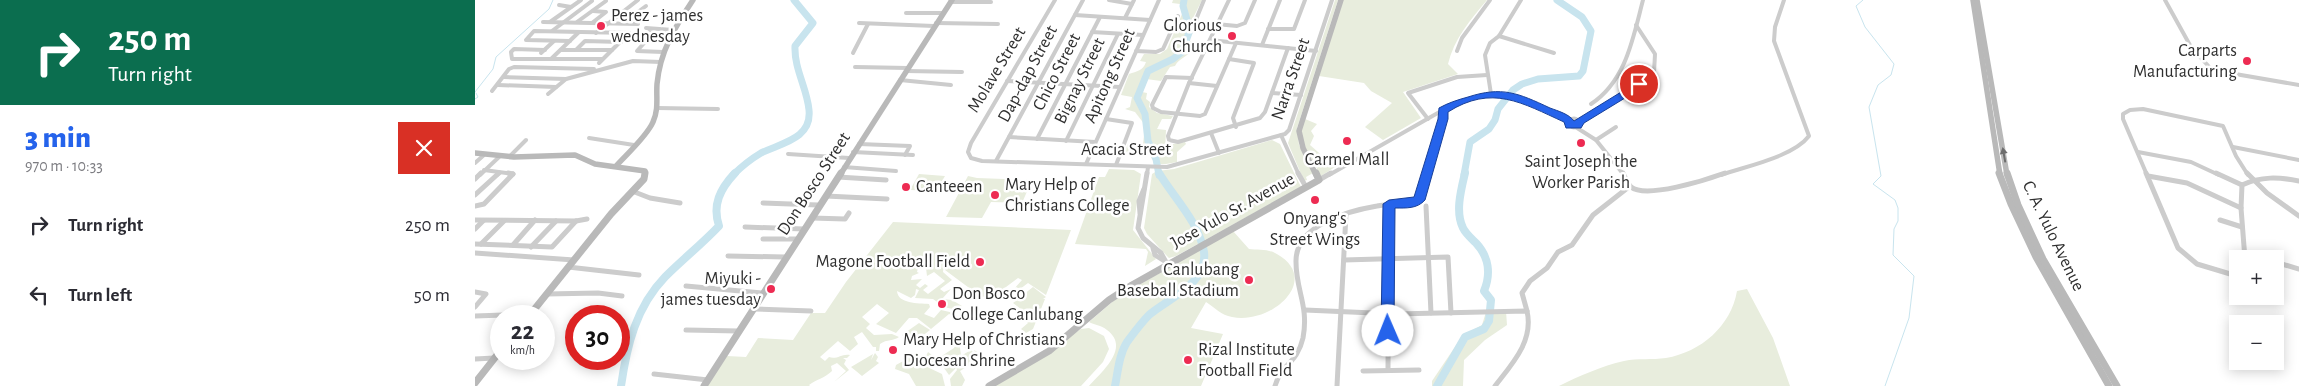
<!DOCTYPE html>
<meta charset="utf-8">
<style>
:root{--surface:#fff;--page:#f7f7f7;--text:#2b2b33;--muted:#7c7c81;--accent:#2563eb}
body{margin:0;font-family:"Alegreya Sans",sans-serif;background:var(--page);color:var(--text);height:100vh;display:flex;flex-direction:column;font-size:19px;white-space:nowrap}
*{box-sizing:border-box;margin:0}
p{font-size:16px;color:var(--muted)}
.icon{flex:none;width:28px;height:28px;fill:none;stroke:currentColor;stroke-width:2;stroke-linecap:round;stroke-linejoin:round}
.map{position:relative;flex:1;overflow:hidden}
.drawer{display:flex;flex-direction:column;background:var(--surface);width:475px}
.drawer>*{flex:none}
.hud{background:#0b6e4f;color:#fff;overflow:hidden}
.tools{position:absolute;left:1754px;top:250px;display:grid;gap:10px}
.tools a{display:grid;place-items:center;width:55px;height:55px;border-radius:0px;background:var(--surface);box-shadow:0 2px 12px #0003;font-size:25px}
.speed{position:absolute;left:15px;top:305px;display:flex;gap:10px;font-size:25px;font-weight:700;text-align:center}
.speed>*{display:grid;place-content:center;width:65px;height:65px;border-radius:50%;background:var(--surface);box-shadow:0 2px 12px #0003;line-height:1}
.speed small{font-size:12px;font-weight:400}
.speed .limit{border:8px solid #d22;background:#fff;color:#111}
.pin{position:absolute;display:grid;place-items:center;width:42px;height:42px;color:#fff;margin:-21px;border:2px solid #fff;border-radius:50%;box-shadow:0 1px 5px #0007}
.me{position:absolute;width:55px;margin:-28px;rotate:359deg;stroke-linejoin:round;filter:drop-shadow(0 0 4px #0008)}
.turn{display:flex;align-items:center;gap:18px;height:105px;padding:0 25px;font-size:22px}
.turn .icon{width:65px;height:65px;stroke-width:2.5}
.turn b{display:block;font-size:35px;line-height:42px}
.round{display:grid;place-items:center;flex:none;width:52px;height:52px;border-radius:0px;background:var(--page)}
.summary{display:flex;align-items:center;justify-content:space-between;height:85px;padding:0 25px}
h1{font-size:30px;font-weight:800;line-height:38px;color:var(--accent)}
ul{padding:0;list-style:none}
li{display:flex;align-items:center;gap:15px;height:70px;padding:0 25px}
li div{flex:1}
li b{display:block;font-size:19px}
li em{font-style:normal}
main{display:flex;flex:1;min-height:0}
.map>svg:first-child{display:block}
.green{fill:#e8eddd;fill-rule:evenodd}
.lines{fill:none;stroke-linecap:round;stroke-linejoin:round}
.stream{stroke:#c8e4ee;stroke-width:1}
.river-far1{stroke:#c8e4ee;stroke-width:7}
.river{stroke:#c8e4ee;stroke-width:8}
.street-far1{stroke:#ccc;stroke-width:4}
.street{stroke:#ccc;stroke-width:5}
.secondary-far1{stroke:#b9b9b9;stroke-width:5.5}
.secondary{stroke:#b9b9b9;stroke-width:7}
.oneway{fill:#6d6d6d}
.route{fill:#2563eb;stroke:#184099}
.poi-dot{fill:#ed2b52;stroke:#fff;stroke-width:2}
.labels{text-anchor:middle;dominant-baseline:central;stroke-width:5;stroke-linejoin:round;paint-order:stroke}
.poi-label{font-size:18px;fill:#2f2f2f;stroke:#fff;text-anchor:start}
.street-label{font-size:18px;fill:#2f2f2f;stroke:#fff}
</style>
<main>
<section class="drawer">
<div class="hud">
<div class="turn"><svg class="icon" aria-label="right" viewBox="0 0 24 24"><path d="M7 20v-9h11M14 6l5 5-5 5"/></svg><div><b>250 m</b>Turn right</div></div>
</div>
<div class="summary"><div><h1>3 min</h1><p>970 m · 10:33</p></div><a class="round" style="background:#d93025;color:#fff"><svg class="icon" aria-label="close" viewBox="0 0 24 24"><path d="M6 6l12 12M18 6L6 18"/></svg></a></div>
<ul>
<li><svg class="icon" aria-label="right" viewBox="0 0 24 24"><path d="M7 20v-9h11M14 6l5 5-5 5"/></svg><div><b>Turn right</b></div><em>250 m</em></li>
<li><svg class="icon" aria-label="left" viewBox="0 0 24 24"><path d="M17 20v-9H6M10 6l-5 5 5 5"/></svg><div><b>Turn left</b></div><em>50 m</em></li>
</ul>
</section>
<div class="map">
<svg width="1824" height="386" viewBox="0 0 1824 386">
<rect width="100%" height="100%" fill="#fff"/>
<g class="green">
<path d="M698,0H727L716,22L721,28L713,39L715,41H721C721,55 706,55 700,66L695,67L686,81L671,79L666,88L667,92L672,93L671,99L675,102L674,107L682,113L698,116L696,119H687L682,129L691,130L690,152H694L698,144L710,142L711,144L702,152V162L691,164H680L674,154H648L653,144L668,145L670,125L660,112L650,109L655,107L657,97L646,95L654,74C662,71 668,71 671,62L665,61L669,54H685L692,49L707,14L705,4L697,3Z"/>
<path d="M860,0H863L822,128L824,145L838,173L831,177L832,180L829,181L813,143Z"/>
<path d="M868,0H1012C995,20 979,39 973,64L983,74L928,92L946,118L908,140L890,127L917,103L896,91L889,83L844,76Z"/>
<path d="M830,119L842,124L836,131L839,136L835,145L860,167L846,176L830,148L826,132Z"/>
<path d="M797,140L805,144L826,187L701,256L694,258L691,255L672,234L669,228L677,174L682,171L699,169Z"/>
<path d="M634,169L659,170L666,174L658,230L681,259L670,266L673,252L671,249L600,244L624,177H630Z"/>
<path d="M444,174L470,176L461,191L435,190Z"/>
<path d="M493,176L502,178L557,180L547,203L516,202L507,218L471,217Z"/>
<path d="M418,222L596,230L571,295L553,283L545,289L541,287L539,289L547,280L543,278L527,290L530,292L521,299L505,296L470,270L469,263L468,272L477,280L465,289L469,292L476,289L467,299L477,300L487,306L482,310L469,307L458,299L440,298L444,290L441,289L440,295L436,298L422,291C423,304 443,303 454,304L455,307L449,314L459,318L466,310L479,313L477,315L474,314L456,329L442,318H434L421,333L401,324L414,313L402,304L387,317L395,324L391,328L399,335L417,334L424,337C419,341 412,339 405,344L404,351H401V347H398L387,332L379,337L383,344L375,351L363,341L345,357L350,361L354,357C362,360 367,353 375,355L372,358H368L371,360L369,364L374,370L359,382L371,371L362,363L356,366L357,371C350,378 342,379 334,385L335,386H232L252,356L271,357L283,338L318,340L336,313H350L371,282ZM443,268H451L452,276L459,272L470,281L453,294L448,290L453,286L450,284L445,288L441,285L447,279L436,280L437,276L444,273L442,272Z"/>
<path d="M758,231L774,249C782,250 793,249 800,253C848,278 798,325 757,317C746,315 740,308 731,302L716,328L748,334L726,386H614C626,372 656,348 632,330C626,325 619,325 614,322L643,297Z"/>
<path d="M558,287L571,297L568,299H570L558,329L551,333L546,329L553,323L546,317L551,313L538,303Z"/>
<path d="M1272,289L1298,338L1315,386H1084C1104,376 1127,366 1149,361C1163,358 1177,360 1191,358C1226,352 1256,326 1262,291Z"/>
<path d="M1031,311L1032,325L1010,340L989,360L988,386H957V381L988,335L1007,325L1011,312Z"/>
<path d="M444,323L455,330L437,344L427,335Z"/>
<path d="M614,328L629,336L634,349L628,362L606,386H517L606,329Z"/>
<path d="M479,335L497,348L493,351L484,341L486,355L484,357L496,350L502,357L499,350L509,356L485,371L490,380L487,386H476L475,379L482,370L481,368L474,375L469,368L450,358L453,352L462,359L479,348L481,344L478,340Z"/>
<path d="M400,353L403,357L401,361L404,363L387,376L381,371L392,363L381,371L376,367L398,354L396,360Z"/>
<path d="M442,353L448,365L467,374L470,386H441L434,374L420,369L421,365L430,360L434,355Z"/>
</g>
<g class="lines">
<g class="stream">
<path d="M1388,0L1381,6L1390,27L1419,64L1416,75L1403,85L1394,107L1406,176L1398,184L1420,200L1423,208V221L1419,229L1418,255L1439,276L1434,318L1410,386"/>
<path d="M0,92L18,69L21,57L74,9L78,0"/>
<path d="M0,99L3,97L1,93"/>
</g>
<g class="river-far1">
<path d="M258,175C267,166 276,159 286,153C306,143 337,139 334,110C332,88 319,69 320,46L338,23L319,0"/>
<path d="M684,175L681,159L673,141L670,114L662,98L673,71L698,59L707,52L715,30L708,6L709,0"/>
<path d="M989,175L995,142L1014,129L1020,120L1023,109L1038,90L1047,84L1063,79L1104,76L1108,71L1116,31L1107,17L1082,0"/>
</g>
<g class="river">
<path d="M146,386C152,345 161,307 190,277C208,259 227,244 244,226C237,205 245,189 260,173"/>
<path d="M640,386C643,371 644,355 652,342C658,334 666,323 674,315C692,299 733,284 729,252C724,222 699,198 684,173"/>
<path d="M962,386L990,337L1009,329L1014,321L1016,300L1009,291C1016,274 1014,257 1001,243C996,238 991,234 988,228C980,212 986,190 990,173"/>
</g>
<g class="street-far1">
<path d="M580,0L496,143L493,152L496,158L507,161L692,167L810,134L814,130L857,0"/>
<path d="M634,0L657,4"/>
<path d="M729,0L720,22L762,26L770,23L780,0"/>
<path d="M754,0L714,83L693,136L694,140L703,142L785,118L790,112L813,48"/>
<path d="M1690,0L1716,47L1737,70L1824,85"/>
<path d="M475,2H516"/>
<path d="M84,5L96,7"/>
<path d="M431,13H467"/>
<path d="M600,15L675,20"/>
<path d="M158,16L169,17"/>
<path d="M650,18L659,0"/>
<path d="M68,22L163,24"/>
<path d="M75,22L106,0"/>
<path d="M102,22L131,1"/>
<path d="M117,23L131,12L118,11"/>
<path d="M148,23L171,6"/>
<path d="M384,23L459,26"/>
<path d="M461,23L523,24"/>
<path d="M171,28L198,30"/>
<path d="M793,29H819L830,0"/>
<path d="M77,31L117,1"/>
<path d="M174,32L178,33L162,51L188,52"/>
<path d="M617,32L668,35"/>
<path d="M121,33L163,0"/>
<path d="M1024,36L1079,53"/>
<path d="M735,40L841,51"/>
<path d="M95,41L51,40L59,31L154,33"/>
<path d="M787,45L805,0"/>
<path d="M70,50L39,49L36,52L37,59H127"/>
<path d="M86,50H137"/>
<path d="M101,50L110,41L146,42"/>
<path d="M661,51L681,52L688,49L703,16"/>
<path d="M982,51L987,38L1015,0"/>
<path d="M66,53L79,41"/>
<path d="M378,53L393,24"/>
<path d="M76,59L104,32"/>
<path d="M754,59L779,63L758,118L761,127"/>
<path d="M124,63L154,33"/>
<path d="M380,67L433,68"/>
<path d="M431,71L487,72"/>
<path d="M29,77L91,79L158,61L186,62"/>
<path d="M717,78L691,77L677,105L678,108L686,112L725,116L730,114L761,43"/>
<path d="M425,80L476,85"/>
<path d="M532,81L645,87"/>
<path d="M714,83L742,86"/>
<path d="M23,85L81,87"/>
<path d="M17,91L34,69L39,67L119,69"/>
<path d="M797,93L826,95"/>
<path d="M73,94L91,79"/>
<path d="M1016,94L1010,55L1015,43L1024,36L1046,0"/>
<path d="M1116,104C1151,81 1158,38 1168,0"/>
<path d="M182,108L243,109"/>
<circle cx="1099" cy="123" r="4.5"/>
<path d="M631,119L657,123L641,165"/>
<path d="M953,119L933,93L982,77L1012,75"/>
<path d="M1104,121L1164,85L1179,73L1180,54L1161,25"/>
<path d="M1099,126L1121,140L1149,175"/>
<path d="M736,133L744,153"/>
<path d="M806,135L824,175"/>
<path d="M534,137L620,142"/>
<path d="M114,138L159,145"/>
<path d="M562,139L625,17"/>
<path d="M1121,140L1141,127"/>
<path d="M591,141L643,34"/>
<path d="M384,144L435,146L430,155"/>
<path d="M1758,147L1824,160"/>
<path d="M378,152L438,155"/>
<path d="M1663,152L1716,162L1744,175"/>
<path d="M313,154L374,158"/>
<path d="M34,157L51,140"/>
<path d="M521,161L608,0"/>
<path d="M0,163L9,155"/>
<path d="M611,164L684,0"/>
<path d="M369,167L421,171"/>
<path d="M9,170L38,174"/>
<path d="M5,175L24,157"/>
<path d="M22,175L24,173"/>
<path d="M672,175L673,167"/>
<path d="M854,175L975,106L1013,94L1041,97L1094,120"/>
<path d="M952,175L968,119L967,111"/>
<path d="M1246,175C1271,166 1318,157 1334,136L1299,41L1300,27L1309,0"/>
<path d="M1672,175L1648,119V114L1655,110L1668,109L1748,126L1761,156L1773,175"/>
</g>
<g class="street">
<path d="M33,173L38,174"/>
<path d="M672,173L663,228L668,238L686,253L692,264"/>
<path d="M823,173L831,187"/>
<path d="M1148,173C1150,177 1153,184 1156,187C1171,199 1231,180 1250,173"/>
<path d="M1671,173L1703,248L1722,264L1762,276"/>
<path d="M1741,173L1767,185"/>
<path d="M1772,173L1792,193L1824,216"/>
<path d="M1673,176L1712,183L1766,208"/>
<path d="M363,177L411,180"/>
<path d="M0,179L6,173"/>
<path d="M844,180L856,173"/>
<path d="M157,191L175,198L205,203"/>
<path d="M0,195L24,173"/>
<path d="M351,196L412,199"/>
<path d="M288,203L343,205"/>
<path d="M0,206L9,204L38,174"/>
<path d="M951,206L956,313"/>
<path d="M665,213L664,201L669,189"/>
<path d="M337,218L370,219L374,213"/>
<path d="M0,220L101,221L112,219"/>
<path d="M1745,220L1767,227"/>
<path d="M270,227L329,229"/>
<path d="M0,229L8,221"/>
<path d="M288,239H321"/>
<path d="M0,244L77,247L101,221"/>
<path d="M6,244L29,221"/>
<path d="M38,245L60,220"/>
<path d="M56,247L81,221"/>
<path d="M678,248L680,255L691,262"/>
<path d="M1769,252L1791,259"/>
<path d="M0,253L99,260"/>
<path d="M253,256L310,257"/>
<path d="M1770,259L1766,208L1767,185C1786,176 1804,177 1824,181"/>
<path d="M869,260L973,257L976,313"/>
<path d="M1800,262L1824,269"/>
<path d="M93,267L164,275"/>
<path d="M211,286L287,293"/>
<path d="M0,292L11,294L0,307"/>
<path d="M72,294L123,293L147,296"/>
<path d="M279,309L336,311"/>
<path d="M830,310L921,314L1052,311C1059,341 1037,364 1020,386"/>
<path d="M1052,311L1047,293L1055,281L1072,268L1083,252L1097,245L1118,215L1155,186"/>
<path d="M0,316L56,314"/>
<path d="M211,330L264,331"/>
<path d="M0,359L19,358"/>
<path d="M913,369L914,204"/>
<path d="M888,371L944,370"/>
<path d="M179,374L233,380"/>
<path d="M800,386C806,364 822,364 828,338C834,306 821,291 821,262C820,225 873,211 902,206C916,203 931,205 944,200L952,173"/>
<path d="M862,386L871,214"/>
</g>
<g class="secondary-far1">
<path d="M1498,0L1525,175"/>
<path d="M1502,0L1532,175"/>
<path d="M0,153L39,157L100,155L120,164L170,171V175"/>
<path d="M141,166C152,154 172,136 178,122C184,109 181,97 182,84C185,51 200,27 218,0"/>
<path d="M365,175L477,0"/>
<path d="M841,175L828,148L824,131L866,0"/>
</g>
<g class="secondary">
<path d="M1524,173L1536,204L1561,257L1634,386"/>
<path d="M1532,173L1543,205L1568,259L1642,386"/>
<path d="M54,316L136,214L169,179L170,173"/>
<path d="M0,383L26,350"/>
<path d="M229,386L366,173"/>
<path d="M514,386L574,351L634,300L657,285L844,180L841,173"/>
</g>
</g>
<defs><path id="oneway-solid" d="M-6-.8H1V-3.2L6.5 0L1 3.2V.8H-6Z" transform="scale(1.25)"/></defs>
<use class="oneway" href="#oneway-solid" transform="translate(1529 155) rotate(-100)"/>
<path class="route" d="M1164,81L1168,82V87L1109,123L1106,128H1091L1089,122C1047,103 1017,84 973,112V119L950,200C942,209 931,208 920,208L919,331L917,335H908L906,331L908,204L914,200L939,197L963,119L964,108C973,103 982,100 993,97C1027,86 1043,93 1075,108C1083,111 1094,114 1099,121Z"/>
<g class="poi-dot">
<circle cx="126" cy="26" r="5"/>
<circle cx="757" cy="36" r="5"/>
<circle cx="1772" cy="61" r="5"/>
<circle cx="872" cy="141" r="5"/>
<circle cx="1106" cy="143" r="5"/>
<circle cx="431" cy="187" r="5"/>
<circle cx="520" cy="195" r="5"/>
<circle cx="840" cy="200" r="5"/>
<circle cx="505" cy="262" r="5"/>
<circle cx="774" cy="280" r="5"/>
<circle cx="296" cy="289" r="5"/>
<circle cx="467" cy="304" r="5"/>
<circle cx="418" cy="350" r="5"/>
<circle cx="713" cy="360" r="5"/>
</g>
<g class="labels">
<g class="poi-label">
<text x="136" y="16">Perez - james<tspan x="136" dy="21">wednesday</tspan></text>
<text x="747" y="26" text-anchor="end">Glorious<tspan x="747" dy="21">Church</tspan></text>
<text x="1762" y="51" text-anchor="end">Carparts<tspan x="1762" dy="21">Manufacturing</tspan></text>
<text x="872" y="160" text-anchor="middle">Carmel Mall</text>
<text x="1106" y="162" text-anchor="middle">Saint Joseph the<tspan x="1106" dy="21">Worker Parish</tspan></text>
<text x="530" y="185">Mary Help of<tspan x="530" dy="21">Christians College</tspan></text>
<text x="441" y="187">Canteeen</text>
<text x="840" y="219" text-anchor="middle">Onyang's<tspan x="840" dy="21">Street Wings</tspan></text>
<text x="495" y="262" text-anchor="end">Magone Football Field</text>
<text x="764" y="270" text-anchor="end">Canlubang<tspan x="764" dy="21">Baseball Stadium</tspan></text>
<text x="286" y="279" text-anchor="end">Miyuki -<tspan x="286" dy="21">james tuesday</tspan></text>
<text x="477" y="294">Don Bosco<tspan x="477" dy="21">College Canlubang</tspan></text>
<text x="428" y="340">Mary Help of Christians<tspan x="428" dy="21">Diocesan Shrine</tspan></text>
<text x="723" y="350">Rizal Institute<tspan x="723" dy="21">Football Field</tspan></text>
</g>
<g class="street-label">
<text transform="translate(522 70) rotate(-59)">Molave Street</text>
<text transform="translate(582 72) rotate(-63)">Chico Street</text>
<text transform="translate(553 74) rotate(-62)">Dap-dap Street</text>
<text transform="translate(635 76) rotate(-66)">Apitong Street</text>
<text transform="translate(816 79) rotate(-71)">Narra Street</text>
<text transform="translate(605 81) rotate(-64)">Bignay Street</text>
<text x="651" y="150">Acacia Street</text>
<text transform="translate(339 184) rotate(-57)">Don Bosco Street</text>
<text transform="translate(758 211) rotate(-29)">Jose Yulo Sr. Avenue</text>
<text transform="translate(1578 236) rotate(64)">C. A. Yulo Avenue</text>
</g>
</g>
</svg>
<div class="tools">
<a>+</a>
<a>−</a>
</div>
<div class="speed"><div>22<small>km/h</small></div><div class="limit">30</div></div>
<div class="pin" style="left:1164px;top:84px;background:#d93025"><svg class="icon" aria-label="arrive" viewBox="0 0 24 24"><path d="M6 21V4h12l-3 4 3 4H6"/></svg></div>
<svg class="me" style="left:913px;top:331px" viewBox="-20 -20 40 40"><circle r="19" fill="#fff"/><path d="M0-13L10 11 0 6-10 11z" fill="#2563eb"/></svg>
</div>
</main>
